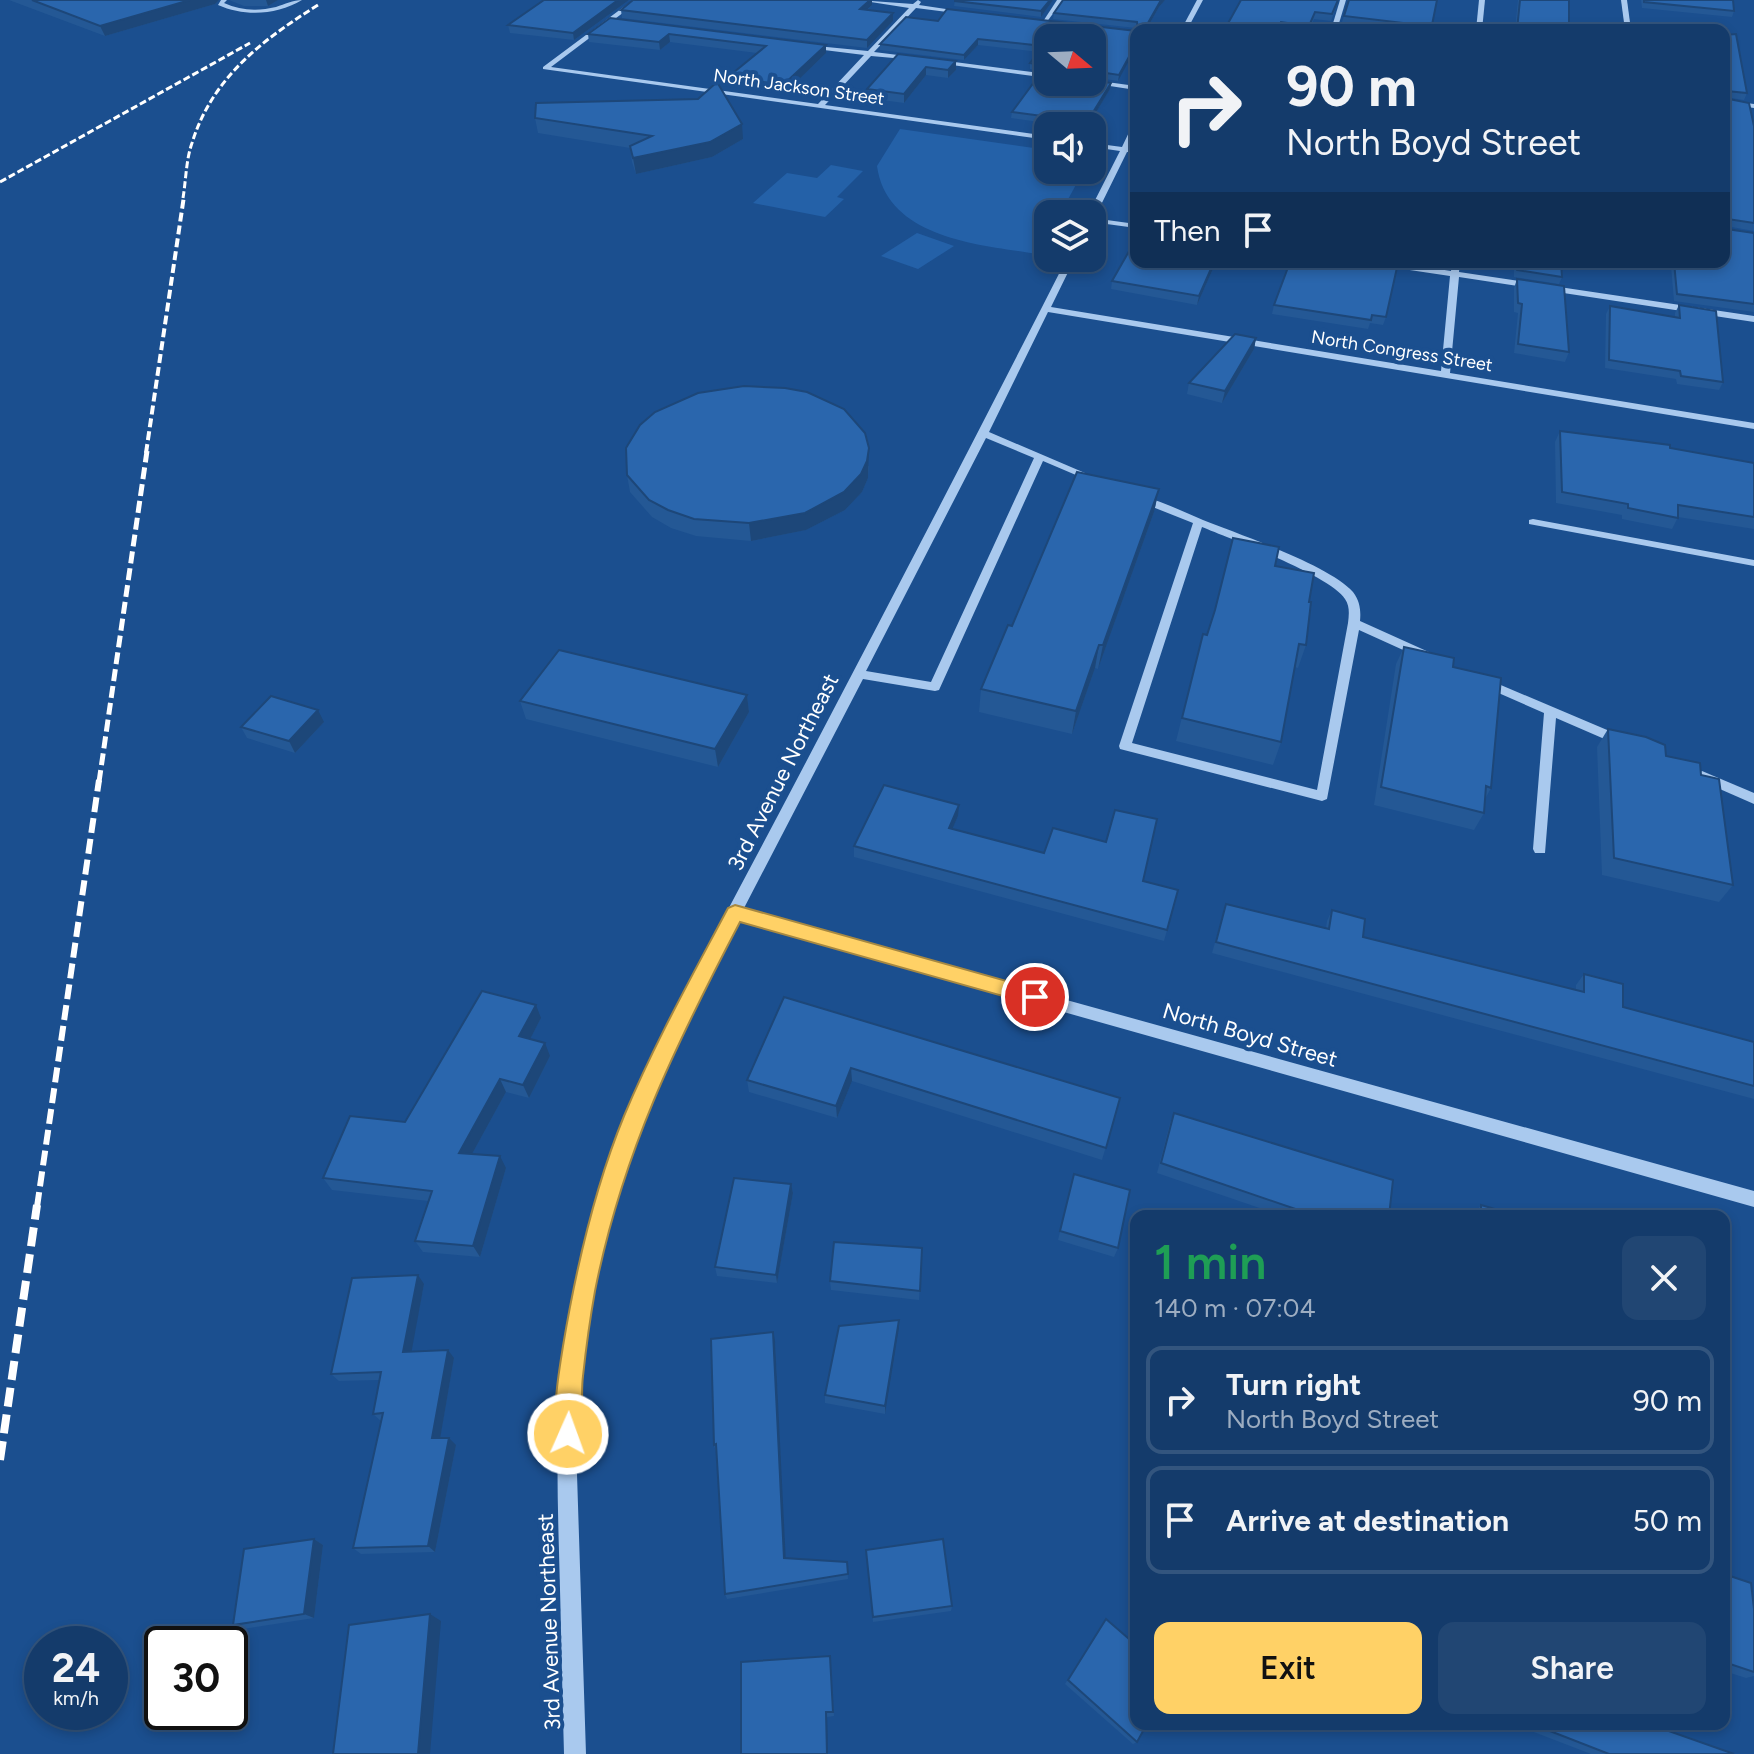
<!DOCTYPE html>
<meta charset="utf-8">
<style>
:root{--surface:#143b6b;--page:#214673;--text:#f1f3f6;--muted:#9dadc1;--line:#33557e;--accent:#ffd166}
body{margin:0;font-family:Figtree,sans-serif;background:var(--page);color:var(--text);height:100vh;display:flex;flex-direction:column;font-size:30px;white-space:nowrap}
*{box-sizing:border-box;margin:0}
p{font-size:26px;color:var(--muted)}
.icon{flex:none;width:44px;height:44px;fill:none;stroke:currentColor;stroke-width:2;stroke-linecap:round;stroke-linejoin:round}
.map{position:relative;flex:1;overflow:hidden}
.sheet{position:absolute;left:1130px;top:1210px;width:600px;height:520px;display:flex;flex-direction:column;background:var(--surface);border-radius:16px;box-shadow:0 4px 12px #0003,0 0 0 2px var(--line)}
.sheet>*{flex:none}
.top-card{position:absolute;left:1130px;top:24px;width:600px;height:244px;border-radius:16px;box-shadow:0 4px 12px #0003,0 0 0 2px var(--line);background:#143b6b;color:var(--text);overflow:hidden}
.needle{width:52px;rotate:109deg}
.fabs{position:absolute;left:1034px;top:24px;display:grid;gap:16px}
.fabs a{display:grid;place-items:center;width:72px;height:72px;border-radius:16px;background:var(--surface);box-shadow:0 4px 12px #0003,0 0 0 2px var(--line);font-size:40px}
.speed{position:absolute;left:24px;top:1626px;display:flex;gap:16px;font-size:40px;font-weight:700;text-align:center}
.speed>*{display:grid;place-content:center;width:104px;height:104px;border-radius:50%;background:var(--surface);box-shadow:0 4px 12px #0003,0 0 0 2px var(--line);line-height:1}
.speed small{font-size:20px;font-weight:400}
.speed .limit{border:4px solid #111;border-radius:12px;background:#fff;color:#111}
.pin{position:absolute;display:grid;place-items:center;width:68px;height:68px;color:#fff;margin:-34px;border:4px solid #fff;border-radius:50%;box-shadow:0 2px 8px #0007}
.me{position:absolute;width:88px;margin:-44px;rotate:2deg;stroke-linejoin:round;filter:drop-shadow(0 0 6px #0008)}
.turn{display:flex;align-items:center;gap:28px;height:168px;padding:0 24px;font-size:36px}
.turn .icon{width:104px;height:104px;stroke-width:2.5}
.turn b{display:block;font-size:56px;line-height:68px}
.then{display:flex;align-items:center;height:76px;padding:0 24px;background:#0003;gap:16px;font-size:30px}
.round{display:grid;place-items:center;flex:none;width:84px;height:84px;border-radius:16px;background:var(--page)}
.head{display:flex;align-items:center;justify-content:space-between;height:136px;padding:0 24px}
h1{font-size:48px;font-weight:600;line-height:60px;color:#1e9e55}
.cta{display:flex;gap:16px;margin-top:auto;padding:16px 24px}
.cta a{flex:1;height:92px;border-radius:16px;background:var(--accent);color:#111;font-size:32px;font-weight:600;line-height:92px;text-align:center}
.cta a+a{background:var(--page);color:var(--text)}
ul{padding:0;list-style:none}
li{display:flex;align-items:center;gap:24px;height:108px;margin:0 16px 12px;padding:0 8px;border:4px solid var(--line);border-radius:16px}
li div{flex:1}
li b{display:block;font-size:30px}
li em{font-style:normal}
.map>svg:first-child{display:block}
.green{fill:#2461a8}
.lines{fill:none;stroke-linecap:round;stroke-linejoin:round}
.minor{fill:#a9c9ee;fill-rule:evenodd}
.rail-far4{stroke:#fff;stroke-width:3;stroke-dasharray:7 3;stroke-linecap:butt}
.rail-far3{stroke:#fff;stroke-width:4;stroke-dasharray:9 4;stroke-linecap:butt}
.rail-far2{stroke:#fff;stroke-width:5;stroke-dasharray:12 5;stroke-linecap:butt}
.rail-far1{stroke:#fff;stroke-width:6;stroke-dasharray:15 6;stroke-linecap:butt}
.rail{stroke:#fff;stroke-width:8;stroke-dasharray:19 8;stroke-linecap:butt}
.wall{fill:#245895}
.shaded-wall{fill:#1d4779}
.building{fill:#2a66ad;stroke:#1d4779;stroke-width:2}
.route{fill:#ffd166;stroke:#a68842;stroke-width:2}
.labels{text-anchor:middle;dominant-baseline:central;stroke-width:8;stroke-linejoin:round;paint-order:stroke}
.far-street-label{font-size:18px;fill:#fff;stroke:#1b4f8f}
.street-label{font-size:22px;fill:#fff;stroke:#1b4f8f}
</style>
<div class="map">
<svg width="1754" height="1754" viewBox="0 0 1754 1754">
<rect width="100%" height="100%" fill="#1b4f8f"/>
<g class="green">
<path d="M900,129L1048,150V170H1084L1060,214H1048V237L1038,254C981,245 887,239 877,166Z"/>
<path d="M831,165L863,171L837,197L844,199L825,217L753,203L787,173L817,178Z"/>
<path d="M917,233L954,246L918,269L881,256Z"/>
</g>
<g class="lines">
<g class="minor">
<path d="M221,0H227L224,3C241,11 259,11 276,7C285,4 293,0 302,0C277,15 245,17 218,5Z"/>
<path d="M633,0H640L551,67L818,104L864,55L808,48L806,45L868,51L909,8L858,0L913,4L918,0L921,2L919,5L966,12L963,14L916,8L874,52L914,57L916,60L871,56L825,105L1048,136V140L543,69V67Z"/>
<path d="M1057,0H1063L1046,23H1042Z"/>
<path d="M1197,0H1203L1187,30H1181Z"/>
<path d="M1340,0H1346L1337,30H1331Z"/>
<path d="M1479,0H1485L1482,30H1476Z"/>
<path d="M1621,0H1627L1631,30H1625Z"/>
<path d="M939,60L1048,74V78L937,63Z"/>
<path d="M1092,80L1136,86V90L1090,83Z"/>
<path d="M1724,100L1754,104V108L1724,104Z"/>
<path d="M1136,124V133L1129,148L1136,149V153L1127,152L1096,215L1092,217V214H1088L1120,151L1092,147V143L1122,147L1132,126Z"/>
<path d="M1092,218L1136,224V228L1092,222Z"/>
<path d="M1067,258H1075L1051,307L1441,371L1450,276L1376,265L1372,262H1393L1451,271L1452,262H1460L1459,272L1754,316V322L1459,277L1450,373L1754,423V429L1048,312L989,432L1099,479L1094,482L1090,481L1043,461L939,690L935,691L863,679L743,910L1754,1191V1207L738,920L678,1036L644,1117L603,1244L585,1332L579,1377L576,1443L586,1754H564C562,1687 561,1619 559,1552C557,1478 555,1406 567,1333C599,1132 702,961 795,783C887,608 978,433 1067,258ZM986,438L1034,458L931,682L866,671Z"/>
<path d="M1139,495C1161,501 1182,511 1203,520C1238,534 1329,565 1353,592C1360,601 1361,611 1360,621L1431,653L1433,656L1431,659H1423L1359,630L1327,799L1322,801L1120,749L1119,746L1193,523L1135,500V496ZM1202,527C1231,539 1331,576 1345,599C1350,606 1349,615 1348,623L1317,790L1132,743Z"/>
<path d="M1533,519L1754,560V566L1529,524V520Z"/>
<path d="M1482,677L1626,738L1627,741L1626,744H1616L1556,718L1545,853H1535L1533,849L1544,713L1478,684L1476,681L1478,678Z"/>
<path d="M1702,771L1754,793V804L1697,779L1695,776Z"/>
</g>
<g class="rail-far4">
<path d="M0,182L250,43"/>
<path d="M183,198C186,180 186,160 192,143C212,78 262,40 318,5"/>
</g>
<path class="rail-far3" d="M146,453L184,196"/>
<path class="rail-far2" d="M99,782L147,451"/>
<path class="rail-far1" d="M37,1207L99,780"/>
<path class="rail" d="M0,1460L37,1205"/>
</g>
<g class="wall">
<path d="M9,0H219L215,4L105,36Z"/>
<path d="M229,0H278L268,6H244Z"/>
<path d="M629,0L574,40L510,33L508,25Z"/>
<path d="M955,0H1053L1041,17L954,6Z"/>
<path d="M1063,0H1165L1159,7L1146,30H1137L1136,28L1053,19L1054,13Z"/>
<path d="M1339,0L1331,21L1314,19L1309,30H1225L1226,27Z"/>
<path d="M1347,0H1437L1402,30L1342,22L1349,1Z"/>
<path d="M1518,0H1569V30H1515Z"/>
<path d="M1641,0H1733L1734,11L1732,17L1642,8Z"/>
<path d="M872,5L867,10L893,13V21L867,48L622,18L621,10Z"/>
<path d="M610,18L826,53L784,94L728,86V77L757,53L670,42L660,50L589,42L588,34Z"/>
<path d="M938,21L1136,31L1118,81L1092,77V38H1048V72L1030,69V63L1039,52L978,45L964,60L880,50V44Z"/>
<path d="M1724,35L1747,93L1744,100L1724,97L1754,126V231L1726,226L1727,229L1754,233V312L1674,301L1671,266L1661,265V262H1724Z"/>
<path d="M898,54L956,70L948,78L926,75L904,103L867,98V89Z"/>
<path d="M1111,83L1110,89L1088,126H1068L1011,118L1012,112Z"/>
<path d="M535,118L743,139L712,157L636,174L632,162L630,148L538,133Z"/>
<path d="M1136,262H1216L1197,305L1111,289L1112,281Z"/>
<path d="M1342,262H1393L1386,317L1383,325L1370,323L1368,329L1272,314L1274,305L1342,268Z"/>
<path d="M1514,262H1561L1562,277L1559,284L1514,277Z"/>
<path d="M1517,279L1569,352L1565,362L1514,353L1518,313L1514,312V288Z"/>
<path d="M1679,305L1723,382L1719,390L1677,384L1676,379L1605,368L1606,314L1610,306L1675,317V313Z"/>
<path d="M1256,338L1254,349L1222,403L1187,394L1189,383Z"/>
<path d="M1560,431L1670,448L1754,463V529L1678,517L1672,529L1622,519V515L1556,503L1555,442Z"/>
<path d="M869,466L868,478L862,492L845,510L806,530L751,541L696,536L671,528L652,517L630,492L627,475Z"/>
<path d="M1159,489L1154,512L1098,669L1095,668L1072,734L979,712L981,689L1012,626Z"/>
<path d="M1275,566L1309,602L1306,645L1298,668L1295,667L1281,742L1273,765L1176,741L1203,634L1207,635L1213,616Z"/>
<path d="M1404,647L1453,667L1491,788L1485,799L1484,813L1474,830L1374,805L1396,664Z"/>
<path d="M747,695L749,712L718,767L526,719L520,701Z"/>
<path d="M324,722L295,753L247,738L241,727Z"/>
<path d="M1608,729L1666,756L1701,775L1733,885L1719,902L1602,875L1597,747Z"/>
<path d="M958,816L952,829L1178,890L1164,941L854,857V846Z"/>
<path d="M1226,904L1326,928L1327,921L1332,910L1363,937L1576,990V985L1584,974L1623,1007L1754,1042V1099L1212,953Z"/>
<path d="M784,997L1120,1098L1102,1160L852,1081L837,1118L749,1092L747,1080Z"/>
<path d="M541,1018L530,1039L550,1056L529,1098L506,1092L472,1154L506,1168L480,1257L423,1252L415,1241L428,1201L332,1190L323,1178L405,1122Z"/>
<path d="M1174,1113L1389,1216H1283L1157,1173L1170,1123Z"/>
<path d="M1074,1174L1118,1248L1114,1257L1058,1240Z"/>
<path d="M791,1184L793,1193L777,1283L717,1276L715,1267Z"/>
<path d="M1481,1205L1519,1216H1473Z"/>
<path d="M922,1248L919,1300L831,1290L830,1281Z"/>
<path d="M424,1284L411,1351L454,1358L440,1438L456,1445L435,1552L361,1554L353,1548L381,1421L373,1414L379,1380L339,1381L331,1374Z"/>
<path d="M899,1328L885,1414L825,1403V1395Z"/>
<path d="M775,1341L785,1558L847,1562L848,1579L727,1599L725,1594L716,1452L714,1445Z"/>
<path d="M314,1539L323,1545L314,1618L243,1629L233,1625Z"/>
<path d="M866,1550L952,1606L951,1611L873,1622Z"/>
<path d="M1724,1574L1754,1609V1676L1746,1678L1724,1671Z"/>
<path d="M1106,1619L1137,1742L1133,1744L1065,1684Z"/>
<path d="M830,1656L834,1716L827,1717L741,1754Z"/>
<path d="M1274,1724H1290L1287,1728L1280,1731Z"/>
<path d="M1513,1724H1649L1734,1754H1591Z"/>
</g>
<g class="shaded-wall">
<path d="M190,0H219L215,4L105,36L100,26Z"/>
<path d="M266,0H278L268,6Z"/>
<path d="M618,0H629L574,40L573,33Z"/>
<path d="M870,0H872V5L860,16V9Z"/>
<path d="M1050,0H1053L1041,17V11Z"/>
<path d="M1161,0H1165L1159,7L1146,30H1144Z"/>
<path d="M893,13V21L867,48V40Z"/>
<path d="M669,34L670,42L660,50L659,42Z"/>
<path d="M978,39V45L964,60V55Z"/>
<path d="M1136,44V48L1118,81L1119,75Z"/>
<path d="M826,45V53L784,94L783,85Z"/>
<path d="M956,61V70L948,78V70Z"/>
<path d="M926,67V75L904,103V94Z"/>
<path d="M1111,83L1110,89L1088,126H1086L1087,122Z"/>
<path d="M742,124L743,139L712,157L636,174L633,158Z"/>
<path d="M1214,262H1216L1197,305L1199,296Z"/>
<path d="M1256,338L1254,349L1222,403L1225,391Z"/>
<path d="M869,448L868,478L862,492L845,510L806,530L751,541L749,523Z"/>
<path d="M1159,489L1154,512L1098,669L1103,645Z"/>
<path d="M1099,645L1095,668L1072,734L1076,711Z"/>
<path d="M747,695L749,712L718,767L715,749Z"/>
<path d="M318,710L324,722L295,753L289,741Z"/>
<path d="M959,805L958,816L948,839L949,828Z"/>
<path d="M536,1005L541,1018L525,1049L519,1036Z"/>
<path d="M545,1043L550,1056L529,1098L523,1085Z"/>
<path d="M851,1068L852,1081L837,1118L836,1106Z"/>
<path d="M500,1079L506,1092L466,1165L459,1153Z"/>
<path d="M500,1156L506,1168L480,1257L473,1246Z"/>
<path d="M791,1184L793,1193L777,1283L776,1275Z"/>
<path d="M418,1275L424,1284L410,1360L403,1352Z"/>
<path d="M899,1320V1328L885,1414V1406Z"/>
<path d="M773,1332L775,1341L786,1563L784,1558Z"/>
<path d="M448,1350L454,1358L439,1445L432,1438Z"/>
<path d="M449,1438L456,1445L435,1552L428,1546Z"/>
<path d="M314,1539L323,1545L314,1618L304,1614Z"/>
<path d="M430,1614L441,1621L430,1754H418Z"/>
<path d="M826,1712L827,1717L828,1754H827Z"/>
</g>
<g class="building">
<path d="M32,0H190L100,26Z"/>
<path d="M544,0H618L573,33L508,25Z"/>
<path d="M633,0H870L860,9L893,13L867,40L621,10Z"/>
<path d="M955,0H1050L1041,11L955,1Z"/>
<path d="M1063,0H1161L1144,30H1138L1137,22L1054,13Z"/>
<path d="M1241,0H1338L1332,14L1315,12L1309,26L1281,22L1277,30H1239V29L1226,27Z"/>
<path d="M1349,0H1437L1431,30H1402L1404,23L1344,16Z"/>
<path d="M1520,0H1569V30H1517Z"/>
<path d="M1644,0H1733L1734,11L1644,2Z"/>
<path d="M947,9L1136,31V44L1119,75L1093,71L1092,72V38H1048V66L1030,63L1043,46L978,39L964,55L880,44L906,17L938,21Z"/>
<path d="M610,18L826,45L783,85L728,77L766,46L669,34L659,42L588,34Z"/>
<path d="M1736,34L1747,93L1727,91L1724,98L1749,103L1754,126V223L1728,219L1725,222L1727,229L1754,233V304L1677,294L1674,262H1724V35Z"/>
<path d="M898,54L956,61L948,70L926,67L904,94L867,89Z"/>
<path d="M1040,74H1048V82H1092V80L1111,83L1087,122L1012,112Z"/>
<path d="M717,82L742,124L710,142L633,158L630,146L652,136L535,118L536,103L698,99Z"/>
<path d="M1136,239V262H1214L1199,296L1112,281Z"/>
<path d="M1290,262H1299L1344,268V262L1398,263L1386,317L1372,315L1371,320L1274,305Z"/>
<path d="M1517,262H1561L1562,277L1517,270Z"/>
<path d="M1517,279L1564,286L1569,352L1518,344L1522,304L1518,303Z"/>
<path d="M1679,305L1716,311L1723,382L1681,376L1680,371L1609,360L1610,306L1680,318Z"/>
<path d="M1235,334L1256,338L1225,391L1189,383Z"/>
<path d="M744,386L785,388L807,392L844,409L865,433L869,448L867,461L861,474L844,492L805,513L749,523L694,519L668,510L649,500L627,475L626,448L640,425L655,412L698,393Z"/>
<path d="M1560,431L1670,445V448L1754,463V517L1678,505V518L1628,508V504L1562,492Z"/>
<path d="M1077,472L1159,489L1103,645H1099L1076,711L981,689L1008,625L1012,626Z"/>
<path d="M1233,538L1279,547L1275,566L1314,573L1309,602H1311L1306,645L1299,644L1281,742L1182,718L1203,634L1207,635L1215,610Z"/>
<path d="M1404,647L1454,658L1453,667L1501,678L1491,788L1486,786L1484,813L1381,787Z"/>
<path d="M559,650L747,695L715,749L520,701Z"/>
<path d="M271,696L318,710L289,741L241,727Z"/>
<path d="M1608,729L1646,737L1665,745L1666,756L1700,763L1701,775L1719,779L1733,885L1614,858Z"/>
<path d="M884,785L959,805L949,828L1044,853L1053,828L1106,842L1115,810L1157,819L1143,881L1178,890L1167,930L854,846Z"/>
<path d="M1226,904L1329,929L1332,910L1365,919L1363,937L1584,992V974L1623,984V1007L1754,1042V1086L1216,942Z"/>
<path d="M482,991L536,1005L519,1036L545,1043L523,1085L500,1079L459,1153L500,1156L473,1246L415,1241L432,1191L323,1178L350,1116L405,1122Z"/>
<path d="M784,997L1120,1098L1106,1148L851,1068L836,1106L747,1080Z"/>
<path d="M1174,1113L1393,1180L1389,1216H1316L1161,1163Z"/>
<path d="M1074,1174L1130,1190L1118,1248L1060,1231Z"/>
<path d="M734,1178L791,1184L776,1275L715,1267Z"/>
<path d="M1481,1205L1519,1216H1481Z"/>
<path d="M834,1242L922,1248L920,1291L830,1281Z"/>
<path d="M418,1275L403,1352L448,1350L432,1438H449L428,1546L353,1548L383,1413L373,1414L381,1372L331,1374L352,1278Z"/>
<path d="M899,1320L885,1406L825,1395L839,1326Z"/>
<path d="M773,1332L784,1558L847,1562L848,1574L725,1594L716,1444L714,1445L711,1339Z"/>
<path d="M314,1539L304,1614L233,1625L244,1549Z"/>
<path d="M943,1539L952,1606L873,1617L866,1550Z"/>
<path d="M1724,1574L1751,1583L1754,1609V1672L1724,1662Z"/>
<path d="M430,1614L418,1754H333L349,1625Z"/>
<path d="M1106,1619L1136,1645V1724H1147L1137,1742L1068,1680Z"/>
<path d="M830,1656L833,1712H826L827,1754H741V1662Z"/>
<path d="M1532,1724H1649L1734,1754H1609Z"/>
</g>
<path class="route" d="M735,905L1035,989L1042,991L1044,997L1042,1003L1035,1005L740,922C676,1044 622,1154 595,1291C590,1319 586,1348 583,1376C580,1398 586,1422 577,1443L568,1446L560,1443C550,1419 559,1372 563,1346C576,1268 594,1189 624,1116C654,1044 692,976 728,908Z"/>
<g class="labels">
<g class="far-street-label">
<text transform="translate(799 87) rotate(8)">North Jackson Street</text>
<text transform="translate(1402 351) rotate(9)">North Congress Street</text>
</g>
<g class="street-label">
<text transform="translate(783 772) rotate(-63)">3rd Avenue Northeast</text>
<text transform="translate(1250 1035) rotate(16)">North Boyd Street</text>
<text transform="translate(549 1622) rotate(-92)">3rd Avenue Northeast</text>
</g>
</g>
</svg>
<div class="fabs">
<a><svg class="needle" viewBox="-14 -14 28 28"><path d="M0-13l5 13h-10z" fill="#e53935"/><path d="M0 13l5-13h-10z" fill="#9dadc1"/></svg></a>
<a><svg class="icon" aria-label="sound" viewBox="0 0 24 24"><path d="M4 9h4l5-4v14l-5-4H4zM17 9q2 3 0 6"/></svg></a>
<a><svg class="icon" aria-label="layers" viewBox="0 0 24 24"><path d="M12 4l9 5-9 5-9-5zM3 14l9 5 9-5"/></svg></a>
</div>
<div class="speed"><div>24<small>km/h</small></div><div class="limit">30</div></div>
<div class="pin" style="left:1035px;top:997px;background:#d93025"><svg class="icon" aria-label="arrive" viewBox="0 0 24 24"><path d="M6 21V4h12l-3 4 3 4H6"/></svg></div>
<svg class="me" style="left:568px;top:1434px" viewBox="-20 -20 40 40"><circle r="17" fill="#ffd166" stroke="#fff" stroke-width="3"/><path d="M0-11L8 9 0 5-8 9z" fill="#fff"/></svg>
<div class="top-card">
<div class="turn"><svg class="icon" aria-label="right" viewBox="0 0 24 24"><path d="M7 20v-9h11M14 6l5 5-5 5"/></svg><div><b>90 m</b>North Boyd Street</div></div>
<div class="then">Then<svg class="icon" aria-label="arrive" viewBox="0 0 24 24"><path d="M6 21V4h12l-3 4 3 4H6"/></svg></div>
</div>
<section class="sheet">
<div class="head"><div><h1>1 min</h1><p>140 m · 07:04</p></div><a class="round"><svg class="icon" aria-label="close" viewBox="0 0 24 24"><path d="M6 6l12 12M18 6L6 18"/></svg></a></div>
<ul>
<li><svg class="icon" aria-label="right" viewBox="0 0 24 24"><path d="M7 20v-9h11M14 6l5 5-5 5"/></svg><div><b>Turn right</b><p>North Boyd Street</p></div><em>90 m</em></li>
<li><svg class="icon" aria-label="arrive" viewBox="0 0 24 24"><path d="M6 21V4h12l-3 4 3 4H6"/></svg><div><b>Arrive at destination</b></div><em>50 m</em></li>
</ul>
<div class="cta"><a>Exit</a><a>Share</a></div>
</section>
</div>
